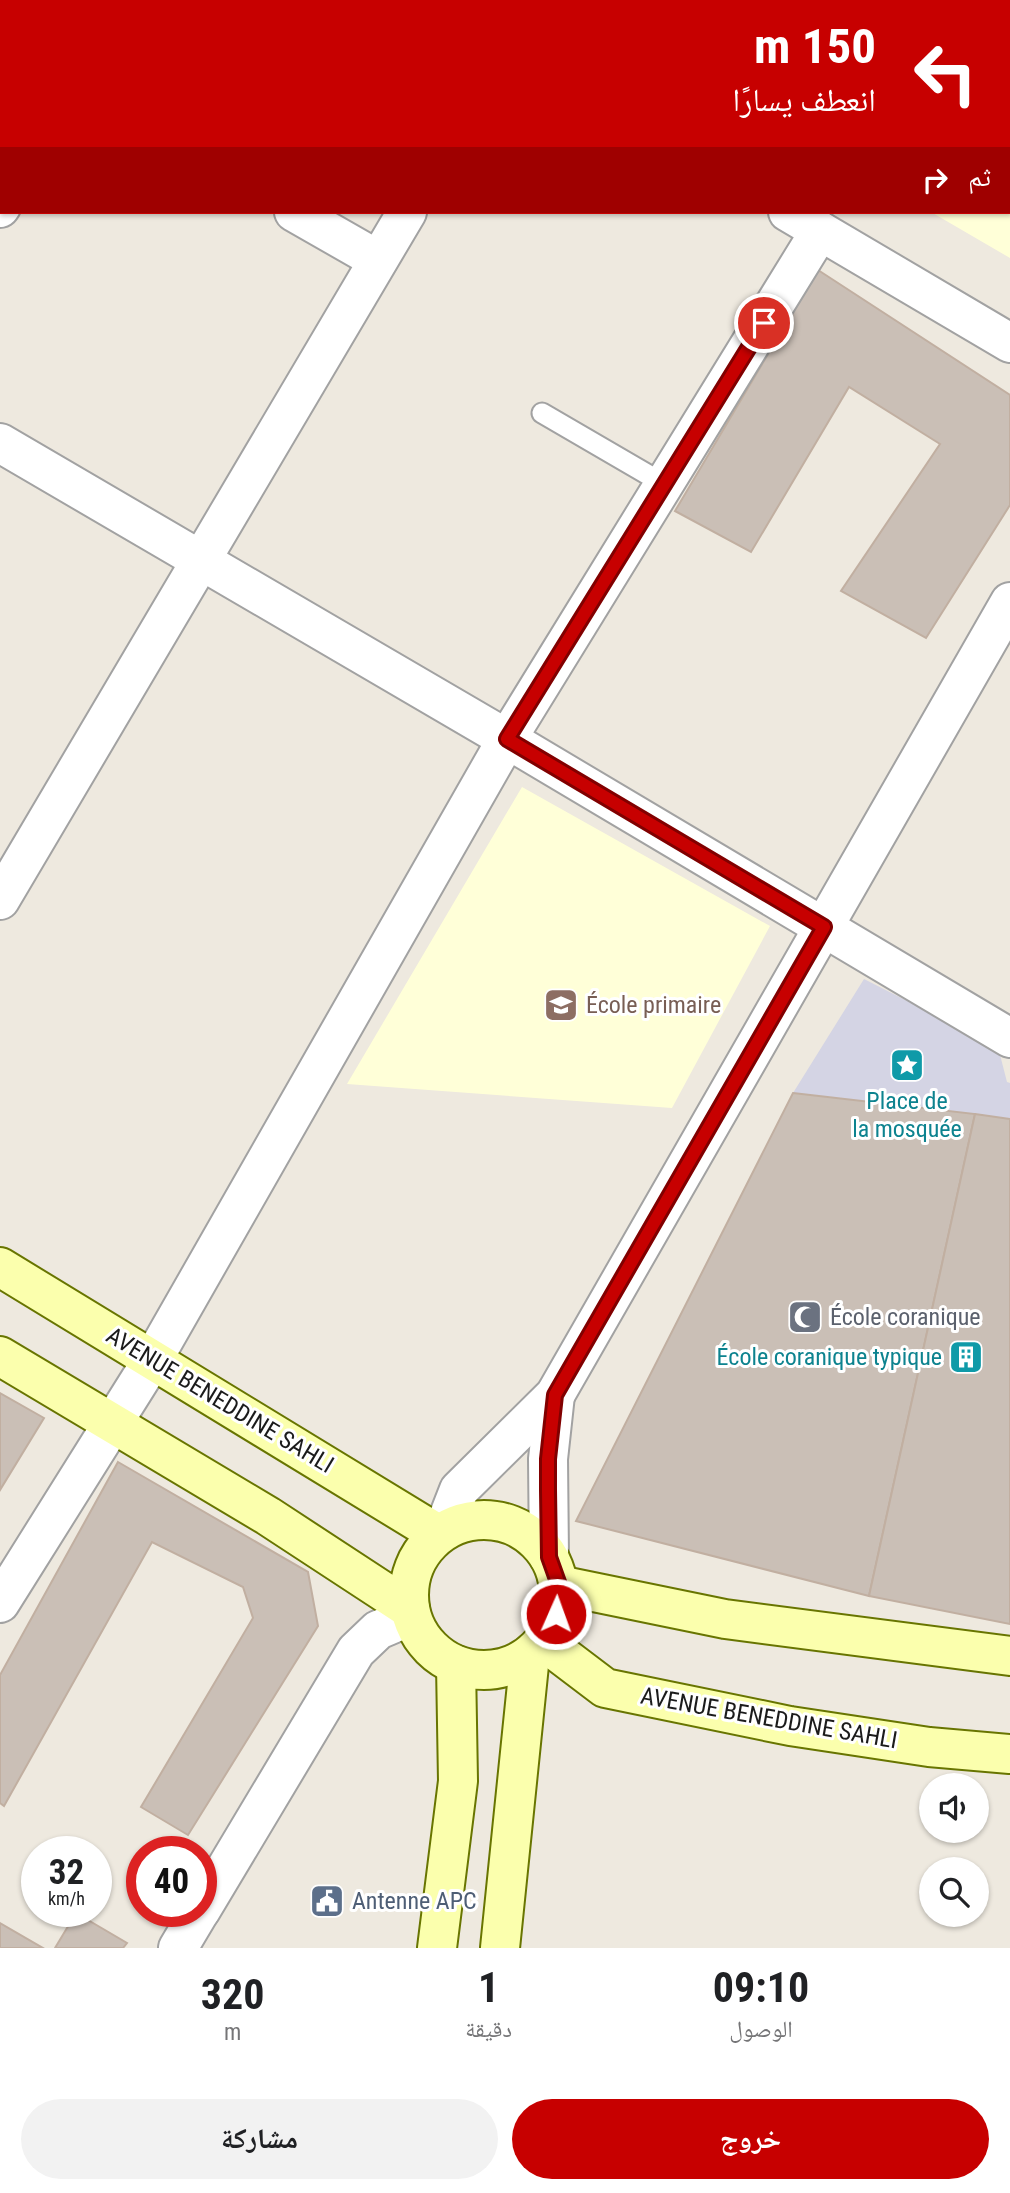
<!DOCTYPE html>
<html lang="ar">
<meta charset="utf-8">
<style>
:root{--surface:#fff;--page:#f2f2f2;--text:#202124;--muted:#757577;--accent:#c70000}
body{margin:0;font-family:"Roboto Condensed","Noto Naskh Arabic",sans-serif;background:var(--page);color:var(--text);direction:rtl;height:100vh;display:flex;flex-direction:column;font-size:26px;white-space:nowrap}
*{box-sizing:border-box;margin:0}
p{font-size:23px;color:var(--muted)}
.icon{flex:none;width:38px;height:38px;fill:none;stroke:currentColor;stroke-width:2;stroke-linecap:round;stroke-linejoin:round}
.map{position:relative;height:1948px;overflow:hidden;direction:ltr}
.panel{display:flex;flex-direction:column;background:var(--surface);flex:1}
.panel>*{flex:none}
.guide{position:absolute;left:0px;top:0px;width:1012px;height:214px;box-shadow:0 2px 5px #0004;direction:rtl;background:#c70000;color:#fff;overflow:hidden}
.controls{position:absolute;left:919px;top:1773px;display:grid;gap:14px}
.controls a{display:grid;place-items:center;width:70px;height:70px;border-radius:50%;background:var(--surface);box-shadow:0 2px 5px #0004;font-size:35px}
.speed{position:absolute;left:21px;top:1836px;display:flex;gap:14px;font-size:35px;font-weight:700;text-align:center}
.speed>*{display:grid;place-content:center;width:91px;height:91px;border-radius:50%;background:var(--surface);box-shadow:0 2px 5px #0004;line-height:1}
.speed small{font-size:18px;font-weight:400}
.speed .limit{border:10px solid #d22;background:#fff;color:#111}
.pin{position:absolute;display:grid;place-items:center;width:60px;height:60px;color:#fff;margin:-30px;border:4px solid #fff;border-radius:50%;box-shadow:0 2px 7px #0007}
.me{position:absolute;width:77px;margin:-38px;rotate:2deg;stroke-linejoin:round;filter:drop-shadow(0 0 5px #0008)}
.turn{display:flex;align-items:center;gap:24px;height:147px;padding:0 21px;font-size:32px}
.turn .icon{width:91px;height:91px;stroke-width:2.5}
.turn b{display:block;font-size:49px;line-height:60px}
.then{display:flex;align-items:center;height:66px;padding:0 21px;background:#0003;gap:14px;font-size:26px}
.eta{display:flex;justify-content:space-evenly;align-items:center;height:119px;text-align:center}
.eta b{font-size:42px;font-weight:700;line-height:49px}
.cta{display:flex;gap:14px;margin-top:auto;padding:14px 21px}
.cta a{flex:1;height:80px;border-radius:42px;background:var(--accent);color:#fff;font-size:28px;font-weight:700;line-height:80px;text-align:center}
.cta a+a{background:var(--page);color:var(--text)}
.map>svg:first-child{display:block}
.education{fill:#ffffd8}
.plaza{fill:#d4d4e4}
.building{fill:#cabfb6;stroke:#c1afa1;stroke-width:2}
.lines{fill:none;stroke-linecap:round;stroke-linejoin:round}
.lane-casing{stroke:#a2a2a2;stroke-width:23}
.street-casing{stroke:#a2a2a2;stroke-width:42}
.secondary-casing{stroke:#687500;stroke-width:42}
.lane{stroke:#fff;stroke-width:19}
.street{stroke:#fff;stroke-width:38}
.secondary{stroke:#fbffad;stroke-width:38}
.route-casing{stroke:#810000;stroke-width:18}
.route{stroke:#c70000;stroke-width:12}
.labels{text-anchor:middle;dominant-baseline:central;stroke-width:6;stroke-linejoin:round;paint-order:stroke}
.education-label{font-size:24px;fill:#785e54;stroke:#fff;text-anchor:start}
.culture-label{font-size:24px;fill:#0d838f;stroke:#fff}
.worship-label{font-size:24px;fill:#5b616d;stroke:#fff;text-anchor:start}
.street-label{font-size:24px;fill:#1b1b1b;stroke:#fff}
.service-label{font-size:24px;fill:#4e5e75;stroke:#fff;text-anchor:start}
</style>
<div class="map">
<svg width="1010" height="1948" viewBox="0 0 1010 1948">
<rect width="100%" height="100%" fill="#eee9df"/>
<g class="education">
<path d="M565,0H1010V258L931,212H1010V2Z"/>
<path d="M522,787L770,926L672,1108L347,1084Z"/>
</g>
<path class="plaza" d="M864,979L998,1047L1007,1082L1010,1083V1122L793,1093Z"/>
<g class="building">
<path d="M818,270L1010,395V505L926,638L841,591L940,444L849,387L751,552L675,511Z"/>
<path d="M793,1093L975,1114L869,1596L576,1521Z"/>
<path d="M975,1114L1010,1119V1624L869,1596Z"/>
<path d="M0,1393L44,1418L0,1490Z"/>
<path d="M118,1462L308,1572L318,1626L188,1835L141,1807L253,1618L243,1587L152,1542L4,1806L0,1803V1675Z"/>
<path d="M76,1913L127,1943L123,1948H55Z"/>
<path d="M0,1923L43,1948H0Z"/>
</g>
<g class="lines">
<g class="lane-casing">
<g id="lane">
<path d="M555,2V0"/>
<path d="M542,413L664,484"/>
</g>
</g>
<g class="street-casing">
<g id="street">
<path d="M428,0L431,2"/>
<path d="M0,45L2,46"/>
<path d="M0,208L2,205"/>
<path d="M294,212L378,260"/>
<path d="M788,212L1010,343"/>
<path d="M0,443L507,739L1010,1038"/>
<path d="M0,900L407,212"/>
<path d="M452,1526L450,1513L459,1490L555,1395L1010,602"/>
<path d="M549,1557L548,1459L555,1395"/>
<path d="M0,1603L153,1359L507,739L820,231"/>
<path d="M201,1910L356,1651L378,1630L411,1616"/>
<path d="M178,1948L200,1911"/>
</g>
</g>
<g class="secondary-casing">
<g id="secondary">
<path d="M0,1267L438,1534"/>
<path d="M0,1356L268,1516L410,1609"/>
<circle cx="484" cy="1595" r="75"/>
<path d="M559,1585L725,1619L1010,1656"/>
<path d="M543,1641L605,1688L790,1726L929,1747L1010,1754"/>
<path d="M437,1948L458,1781L456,1665"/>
<path d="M500,1948L530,1655"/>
</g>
</g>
<use href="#lane" class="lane"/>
<use href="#street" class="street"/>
<use href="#secondary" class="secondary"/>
</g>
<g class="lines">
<g class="route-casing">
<path id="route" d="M556,1614L559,1600V1585L549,1557L548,1490V1459L555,1395L824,927L507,739L764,323"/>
</g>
<use href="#route" class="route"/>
</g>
<defs>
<g id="school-square" transform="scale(1.75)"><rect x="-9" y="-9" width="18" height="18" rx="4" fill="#8d6e63" stroke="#fff"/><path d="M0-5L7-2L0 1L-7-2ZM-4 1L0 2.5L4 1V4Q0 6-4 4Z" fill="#fff"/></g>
<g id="sight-square" transform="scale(1.75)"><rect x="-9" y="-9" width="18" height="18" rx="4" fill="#0f9aa8" stroke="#fff"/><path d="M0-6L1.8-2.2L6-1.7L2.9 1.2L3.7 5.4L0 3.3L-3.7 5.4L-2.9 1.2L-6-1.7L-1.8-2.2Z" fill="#fff"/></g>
<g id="mosque-square" transform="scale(1.75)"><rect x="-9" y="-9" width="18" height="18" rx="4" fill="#6b7280" stroke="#fff"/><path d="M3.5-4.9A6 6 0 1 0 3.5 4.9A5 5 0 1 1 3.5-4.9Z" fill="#fff"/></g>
<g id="building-square" transform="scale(1.75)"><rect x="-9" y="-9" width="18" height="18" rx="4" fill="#0f9aa8" stroke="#fff"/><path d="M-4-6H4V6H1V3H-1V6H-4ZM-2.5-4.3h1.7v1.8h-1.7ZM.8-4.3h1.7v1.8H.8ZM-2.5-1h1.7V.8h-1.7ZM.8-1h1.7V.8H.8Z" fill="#fff"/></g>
<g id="civic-square" transform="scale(1.75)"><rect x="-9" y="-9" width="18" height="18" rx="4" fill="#5c6f8a" stroke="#fff"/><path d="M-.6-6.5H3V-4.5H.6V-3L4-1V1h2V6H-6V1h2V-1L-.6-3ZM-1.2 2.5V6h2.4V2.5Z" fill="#fff"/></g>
</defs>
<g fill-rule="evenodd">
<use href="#school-square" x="561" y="1005"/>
<use href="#sight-square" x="907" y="1065"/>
<use href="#mosque-square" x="805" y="1317"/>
<use href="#building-square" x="966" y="1357"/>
<use href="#civic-square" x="327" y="1901"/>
</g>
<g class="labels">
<g class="education-label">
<text x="586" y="1005">École primaire</text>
</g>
<g class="culture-label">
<text x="907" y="1101">Place de<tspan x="907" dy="28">la mosquée</tspan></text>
<text x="942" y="1357" text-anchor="end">École coranique typique</text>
</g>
<g class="worship-label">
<text x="830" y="1317">École coranique</text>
</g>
<g class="street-label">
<text transform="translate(220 1400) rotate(31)">AVENUE BENEDDINE SAHLI</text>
<text transform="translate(769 1718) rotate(10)">AVENUE BENEDDINE SAHLI</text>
</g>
<g class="service-label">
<text x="352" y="1901">Antenne APC</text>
</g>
</g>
</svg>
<div class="controls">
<a><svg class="icon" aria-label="sound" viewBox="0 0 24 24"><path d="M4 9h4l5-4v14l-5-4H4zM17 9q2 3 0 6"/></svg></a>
<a><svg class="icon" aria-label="search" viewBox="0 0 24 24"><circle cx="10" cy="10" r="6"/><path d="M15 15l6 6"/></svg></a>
</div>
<div class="speed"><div>32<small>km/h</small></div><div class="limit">40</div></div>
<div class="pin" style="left:764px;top:323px;background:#d93025"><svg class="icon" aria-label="arrive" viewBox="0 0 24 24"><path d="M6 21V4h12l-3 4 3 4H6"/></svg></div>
<svg class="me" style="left:556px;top:1614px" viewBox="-20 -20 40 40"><circle r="17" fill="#c70000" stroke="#fff" stroke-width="3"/><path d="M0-11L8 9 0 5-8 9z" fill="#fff"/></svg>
<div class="guide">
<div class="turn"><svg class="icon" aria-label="left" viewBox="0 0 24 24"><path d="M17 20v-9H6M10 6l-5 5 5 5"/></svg><div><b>150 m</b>انعطف يسارًا</div></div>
<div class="then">ثم<svg class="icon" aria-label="right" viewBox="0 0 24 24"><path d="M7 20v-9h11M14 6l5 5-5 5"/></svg></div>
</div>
</div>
<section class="panel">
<div class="eta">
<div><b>09:10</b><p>الوصول</p></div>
<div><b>1</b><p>دقيقة</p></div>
<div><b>320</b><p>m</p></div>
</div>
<div class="cta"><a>خروج</a><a>مشاركة</a></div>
</section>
